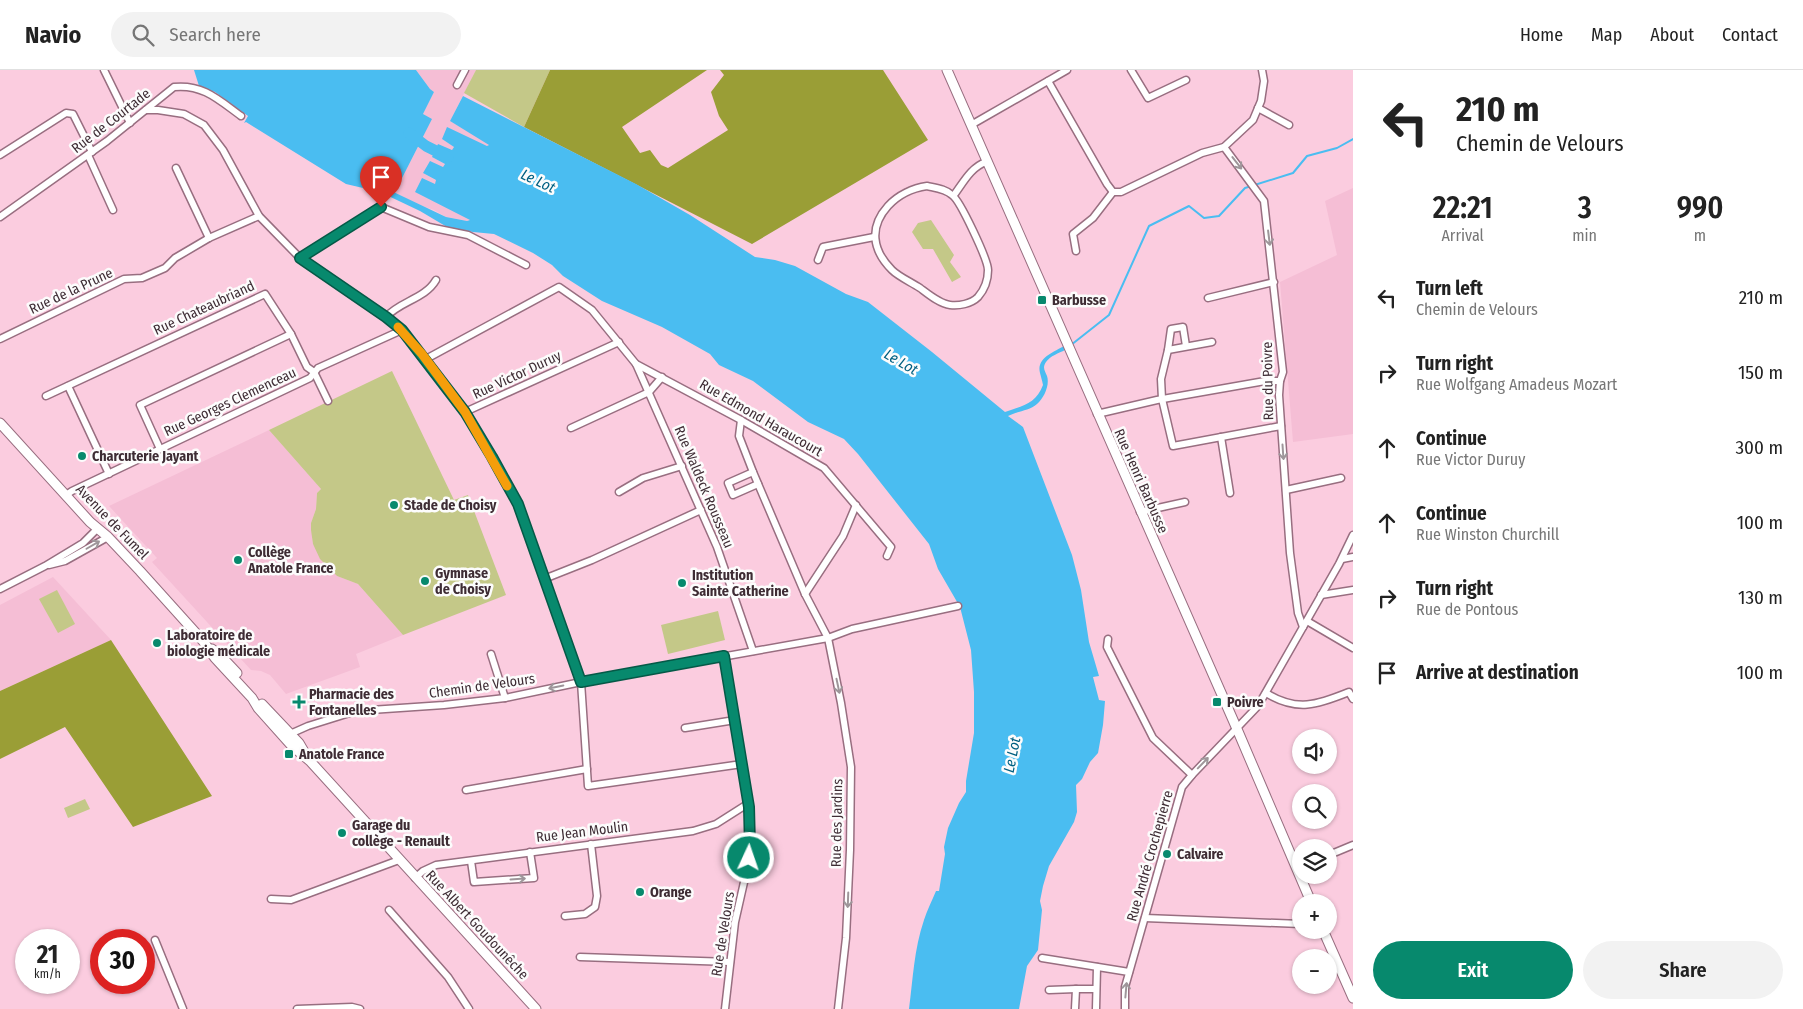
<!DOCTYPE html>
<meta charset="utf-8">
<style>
:root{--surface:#fff;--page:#f2f2f2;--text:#222;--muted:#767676;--line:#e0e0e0;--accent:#07896d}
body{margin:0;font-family:"Fira Sans Condensed",sans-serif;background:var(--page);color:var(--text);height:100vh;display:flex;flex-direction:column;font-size:19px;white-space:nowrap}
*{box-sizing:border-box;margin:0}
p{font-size:16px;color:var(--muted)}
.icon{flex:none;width:28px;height:28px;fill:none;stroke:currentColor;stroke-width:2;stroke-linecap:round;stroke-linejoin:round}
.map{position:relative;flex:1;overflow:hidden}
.panel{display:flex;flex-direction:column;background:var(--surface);width:450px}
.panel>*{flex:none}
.guide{background:#fff;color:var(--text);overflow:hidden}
.fabs{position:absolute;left:1292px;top:659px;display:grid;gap:10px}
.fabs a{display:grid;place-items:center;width:45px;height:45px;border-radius:50%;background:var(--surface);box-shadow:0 1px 4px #0004;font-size:25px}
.speed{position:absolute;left:15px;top:859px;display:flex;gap:10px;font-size:25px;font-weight:700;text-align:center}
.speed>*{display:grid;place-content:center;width:65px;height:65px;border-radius:50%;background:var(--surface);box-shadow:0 1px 4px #0004;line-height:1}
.speed small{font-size:12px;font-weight:400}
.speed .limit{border:8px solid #d22;background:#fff;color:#111}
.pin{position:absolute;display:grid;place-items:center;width:42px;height:42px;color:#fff;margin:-51px -21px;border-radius:50% 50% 50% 0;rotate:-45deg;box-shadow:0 0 5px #0007}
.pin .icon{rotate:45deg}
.me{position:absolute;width:55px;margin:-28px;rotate:3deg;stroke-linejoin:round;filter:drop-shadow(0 0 4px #0008)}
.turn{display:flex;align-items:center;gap:18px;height:105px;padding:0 20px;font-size:22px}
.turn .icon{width:65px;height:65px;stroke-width:2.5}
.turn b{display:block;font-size:35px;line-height:42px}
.eta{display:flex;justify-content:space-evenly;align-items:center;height:85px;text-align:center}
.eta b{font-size:30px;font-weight:600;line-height:35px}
.cta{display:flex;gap:10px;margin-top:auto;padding:10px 20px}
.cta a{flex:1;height:58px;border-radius:30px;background:var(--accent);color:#fff;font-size:20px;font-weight:600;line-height:58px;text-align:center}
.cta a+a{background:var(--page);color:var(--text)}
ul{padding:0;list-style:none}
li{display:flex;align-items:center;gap:15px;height:75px;padding:0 20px}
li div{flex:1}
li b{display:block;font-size:19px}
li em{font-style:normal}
header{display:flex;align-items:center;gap:30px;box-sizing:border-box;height:70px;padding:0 25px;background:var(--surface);border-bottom:1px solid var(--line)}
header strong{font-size:24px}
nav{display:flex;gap:28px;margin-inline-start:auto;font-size:18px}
.search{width:350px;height:45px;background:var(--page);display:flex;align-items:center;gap:12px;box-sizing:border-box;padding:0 18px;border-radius:28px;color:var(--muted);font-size:19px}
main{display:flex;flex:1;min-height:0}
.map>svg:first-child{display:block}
.built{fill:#f5bed5}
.green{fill:#c4c888}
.forest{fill:#9a9e36}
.water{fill:#4abdf1}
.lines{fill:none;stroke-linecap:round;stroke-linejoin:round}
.stream{stroke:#4abdf1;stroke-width:2}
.river{stroke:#4abdf1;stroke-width:11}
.street-casing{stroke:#986e80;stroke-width:9}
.secondary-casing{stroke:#986e80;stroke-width:11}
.street{stroke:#fff;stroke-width:6}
.secondary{stroke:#fff;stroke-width:9}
.oneway{stroke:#9e969a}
.route-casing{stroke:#055947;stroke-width:12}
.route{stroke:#07896d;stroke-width:9}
.slow{stroke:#f59e0b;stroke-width:9}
.poi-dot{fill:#07896d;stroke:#fcfcfc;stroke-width:2}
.labels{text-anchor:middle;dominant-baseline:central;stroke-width:5;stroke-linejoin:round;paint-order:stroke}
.street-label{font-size:14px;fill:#3e2c34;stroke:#fcfcfc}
.poi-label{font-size:14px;font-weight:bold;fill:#3e2c34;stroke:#fcfcfc;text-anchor:start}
.water-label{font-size:15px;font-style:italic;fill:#006082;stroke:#fcfcfc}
</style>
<header>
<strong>Navio</strong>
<div class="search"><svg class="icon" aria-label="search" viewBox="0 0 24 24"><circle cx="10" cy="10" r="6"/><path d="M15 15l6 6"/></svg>Search here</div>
<nav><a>Home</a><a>Map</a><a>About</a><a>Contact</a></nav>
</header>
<main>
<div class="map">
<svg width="1353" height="939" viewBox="0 0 1353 939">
<rect width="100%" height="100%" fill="#fbccdf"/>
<g class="built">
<path d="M416,0H476L450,51L489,74L488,76L442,69L454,77L452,80L432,87L445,94L443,97L423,103L437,111L435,114L470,149L467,151L446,147L434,140L422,136L383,117L374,109L395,112L399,114L431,50L423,44L434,22L430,19Z"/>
<path d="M1353,118V364L1293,372L1280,212L1337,185L1325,131Z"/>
<path d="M269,360L321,419L317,423L316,439L311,453L313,474L337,506L358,514L403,565L356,584L360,597L286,624L270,605L261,601L251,600L152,492L157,488L109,436Z"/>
<path d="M53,507L111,570L0,621V535Z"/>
</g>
<g class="green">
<path d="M476,0H550L524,57L464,23Z"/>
<path d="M931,150L954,185L950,192L961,207L952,212L933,179H923L912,162L918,153Z"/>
<path d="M392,301L454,430L468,425L506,525L403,565L358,514L337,506L320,489L313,474L311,460V453L316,439L317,423L321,419L269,360Z"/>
<path d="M57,520L75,554L58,563L39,529Z"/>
<path d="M718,541L725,570L668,584L661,555Z"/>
<path d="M85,729L90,739L68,748L64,738Z"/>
</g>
<g class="forest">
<path d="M550,0H707L622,57L640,83L650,80L661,95L668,98L728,60L719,46L711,22L724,5L720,0H883L928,70L752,174L524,57Z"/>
<path d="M111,570L212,726L133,757L65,657L0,689V621Z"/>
</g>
<path class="water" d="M194,0H416L430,19L434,22L423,44L432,49L399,114L395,111L375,109L383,117L446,147L467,151L470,150L415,122L422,108L435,114L436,110L423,103L430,91L443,97L445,94L432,87L438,74L452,80L454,77L442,69L447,57L487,76L489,75L450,51L463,26L636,114L690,145L755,187L775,190L795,196L846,224L868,232L932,282L1005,342C1022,336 1036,334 1043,315C1042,310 1041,307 1040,303C1036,288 1054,282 1064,276L1065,280C1059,283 1050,286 1046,292C1042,298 1045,301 1047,306C1050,315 1044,328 1037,334C1029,341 1017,341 1008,346L1023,357L1072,485L1081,520L1089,572L1099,606L1093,607L1099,630L1105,631L1103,655L1098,683L1090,692L1082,709L1076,715L1077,742L1074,752L1049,796L1043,816L1040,831L1042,840L1038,880L1027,896L1019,939H909C913,909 914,879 924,850C927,840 932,831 936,821H939L945,784L944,777L948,758L959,733L966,722V711L974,663V622L971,580L960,537L938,499L929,474L858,384L844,369L808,352L753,311L719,295L710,284L662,257L602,231L563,206L552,195L533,183L494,164L473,162L447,157L420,141L380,122L346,114L246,52L244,53L248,46L215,22L199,16Z"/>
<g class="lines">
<path class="stream" d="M1071,275L1109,245L1149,156L1189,136L1204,148L1219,146L1245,118L1293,103L1307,86L1337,78L1353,69"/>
<path class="river" d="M409,63L426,76L448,87"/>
<g class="street-casing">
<g id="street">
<path d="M104,0L130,53"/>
<path d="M1131,0L1148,28L1186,10"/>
<path d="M1048,11L1107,114L1113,122H1121L1202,83L1224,77L1253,50L1261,31L1264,11L1262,0"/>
<path d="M457,15L465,0"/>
<path d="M1258,38L1289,55"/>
<path d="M146,40H158L184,44L204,55L223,80L259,146L300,188L386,247L402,260L465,342L619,272"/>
<path d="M971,55L1067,0"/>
<path d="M1224,77L1264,131L1283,302L1280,311L1279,325L1290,483L1298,543L1303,557"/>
<path d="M0,85L66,43L73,44L92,82"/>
<path d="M88,85L113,140"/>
<path d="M176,98L209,168"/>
<path d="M927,116C936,118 946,119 952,125C960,130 988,190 988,200C988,211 985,219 978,227C971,234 959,236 950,235C940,234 928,224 920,218C911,212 899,207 892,200C872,180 869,157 888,136C898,125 913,118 927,116Z"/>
<path d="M954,125C963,113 971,97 986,92"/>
<path d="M0,147L107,71L174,17C203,14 219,30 241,46"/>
<path d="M1076,181L1073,164L1093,148L1113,122"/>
<path d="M300,188L381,137L429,157L468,165L526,195"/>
<path d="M818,190L823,177L874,167"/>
<path d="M1208,228L1274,212"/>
<path d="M386,247C400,231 425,229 436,210"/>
<path d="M0,269L124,209L142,208L165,198L175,188L209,168L259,146"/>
<path d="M1212,272L1168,280L1161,309L1162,329L1173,376L1281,356"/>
<path d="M1168,280L1171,259L1183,257L1186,276"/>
<path d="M426,289L559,217L592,240L636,294L741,350L824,398L891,477L887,486"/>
<path d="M636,294L717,477L753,581"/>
<path d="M68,316L109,404"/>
<path d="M46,326L265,224L291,264L307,297L314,302L328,331"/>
<path d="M465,342L492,387L517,434L581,612L588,716L742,694"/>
<path d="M1097,344L1157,330L1265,311H1280"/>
<path d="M741,350L739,366L753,402L805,524L828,568L841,633L851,697L850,780L846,868L838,939"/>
<path d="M571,358L649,322L662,307"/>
<path d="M1221,367L1230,423"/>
<path d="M160,379L140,335L291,264"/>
<path d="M753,402L728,413L733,425L758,414"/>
<path d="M1286,420L1341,408"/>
<path d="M619,422L643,408L682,396"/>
<path d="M66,425L72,421L310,308L318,298L402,260"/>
<path d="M1140,442L1185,432"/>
<path d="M1342,489L1353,487"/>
<path d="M49,495L65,491L108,467"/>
<path d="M544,509L592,490L701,440"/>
<path d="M0,519L45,496L83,473L98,458"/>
<path d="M805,524L843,466L856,435"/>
<path d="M1321,525L1353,520"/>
<path d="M1307,551L1353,578"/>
<path d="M1108,569L1107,577L1153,668L1192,705"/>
<path d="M491,584L505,628"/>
<path d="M724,586L749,737L750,777L747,799L735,852L725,939"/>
<path d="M1266,623C1297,642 1317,635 1349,622L1353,629"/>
<path d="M685,658L735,650"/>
<path d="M290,664L308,656L356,641L444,635L505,628L581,612L828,568L852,559L958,536"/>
<path d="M466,720L587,699"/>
<path d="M1329,785L1353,775"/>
<path d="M471,791L474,812L534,808L530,782"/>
<path d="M415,808L423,801L436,795L693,761L716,754L749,733"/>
<path d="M271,829L291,830L399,790"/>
<path d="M389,840L448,907L469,939"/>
<path d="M565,846L585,844L595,837L597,826L591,774"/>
<path d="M1145,848L1301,854"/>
<path d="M155,870L183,939"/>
<path d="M580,887L730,892"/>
<path d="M1042,888L1129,902"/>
<path d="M1049,920L1076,919"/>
<path d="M297,939L352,937L360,939"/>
<path d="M1075,939L1076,919H1096"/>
<path d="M1096,939L1097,897"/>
<path d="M1125,939V917L1182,717L1192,705L1258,636L1339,494L1353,465"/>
</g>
</g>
<g class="secondary-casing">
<g id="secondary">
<path d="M947,0L1237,659L1311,832"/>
<path d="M0,353L90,452L108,467L140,501L203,571L215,588L252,628L258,638L292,676L310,691L536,939"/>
<path d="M212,579L221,586L237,603"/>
<path d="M262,634L299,673L306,685"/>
<path d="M1323,860L1353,928"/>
</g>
</g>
<use href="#street" class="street"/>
<use href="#secondary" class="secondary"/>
</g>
<defs><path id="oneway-shaft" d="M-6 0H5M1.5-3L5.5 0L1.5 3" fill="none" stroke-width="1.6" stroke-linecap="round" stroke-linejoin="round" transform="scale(1.25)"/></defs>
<g class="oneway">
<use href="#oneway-shaft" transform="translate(1237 93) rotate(52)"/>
<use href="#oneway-shaft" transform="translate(1269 168) rotate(83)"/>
<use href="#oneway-shaft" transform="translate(1283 382) rotate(86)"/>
<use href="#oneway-shaft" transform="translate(93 475) rotate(-30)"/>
<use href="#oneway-shaft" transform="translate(838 616) rotate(78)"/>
<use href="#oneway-shaft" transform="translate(556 617) rotate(168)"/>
<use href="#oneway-shaft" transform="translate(1203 693) rotate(-46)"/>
<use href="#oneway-shaft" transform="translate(518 809) rotate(-4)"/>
<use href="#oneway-shaft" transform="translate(848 830) rotate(92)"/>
<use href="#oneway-shaft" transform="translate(1126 920) rotate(-85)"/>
</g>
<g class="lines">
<g class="route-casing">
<path id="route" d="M381,137L300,188L386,247L402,260L465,342L492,387L518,434L581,612L724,586L749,737L750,777L749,788"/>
</g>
<use href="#route" class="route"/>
<path class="slow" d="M398,257L422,284L465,342L507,416"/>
</g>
<g class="poi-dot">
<rect x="1037" y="225" width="10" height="10" rx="2.5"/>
<circle cx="82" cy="386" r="5"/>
<circle cx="394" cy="435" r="5"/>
<circle cx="238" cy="490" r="5"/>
<circle cx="425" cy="511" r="5"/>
<circle cx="682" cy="513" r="5"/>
<circle cx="157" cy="573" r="5"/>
<path d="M296.5 624.5h5v5h5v5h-5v5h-5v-5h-5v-5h5z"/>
<rect x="1212" y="627" width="10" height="10" rx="2.5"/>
<rect x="284" y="679" width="10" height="10" rx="2.5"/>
<circle cx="342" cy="763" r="5"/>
<circle cx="1167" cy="784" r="5"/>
<circle cx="640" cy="822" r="5"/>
</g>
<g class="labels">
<g class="street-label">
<text transform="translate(111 51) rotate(-38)">Rue de Courtade</text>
<text transform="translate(71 221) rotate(-25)">Rue de la Prune</text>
<text transform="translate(204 238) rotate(-25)">Rue Chateaubriand</text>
<text transform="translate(517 305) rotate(-25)">Rue Victor Duruy</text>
<text transform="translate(1268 311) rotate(-91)">Rue du Poivre</text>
<text transform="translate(230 332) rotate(-25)">Rue Georges Clemenceau</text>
<text transform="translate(761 348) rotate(30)">Rue Edmond Haraucourt</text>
<text transform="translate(1141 411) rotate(66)">Rue Henri Barbusse</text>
<text transform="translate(704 417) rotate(67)">Rue Waldeck Rousseau</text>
<text transform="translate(112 452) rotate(46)">Avenue de Fumel</text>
<text transform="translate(482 616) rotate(-8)">Chemin de Velours</text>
<text transform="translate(837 753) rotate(-89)">Rue des Jardins</text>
<text transform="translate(582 762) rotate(-7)">Rue Jean Moulin</text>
<text transform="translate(1150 786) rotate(-74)">Rue André Crochepierre</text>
<text transform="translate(477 855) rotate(47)">Rue Albert Goudounêche</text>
<text transform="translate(723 864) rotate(-81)">Rue de Velours</text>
</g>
<g class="poi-label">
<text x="1052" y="230">Barbusse</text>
<text x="92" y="386">Charcuterie Jayant</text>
<text x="404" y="435">Stade de Choisy</text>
<text x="248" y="482">Collège<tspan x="248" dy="16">Anatole France</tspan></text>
<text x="435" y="503">Gymnase<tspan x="435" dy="16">de Choisy</tspan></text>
<text x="692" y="505">Institution<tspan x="692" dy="16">Sainte Catherine</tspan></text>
<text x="167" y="565">Laboratoire de<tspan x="167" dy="16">biologie médicale</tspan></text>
<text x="309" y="624">Pharmacie des<tspan x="309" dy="16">Fontanelles</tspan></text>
<text x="1227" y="632">Poivre</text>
<text x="299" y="684">Anatole France</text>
<text x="352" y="755">Garage du<tspan x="352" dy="16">collège - Renault</tspan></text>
<text x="1177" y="784">Calvaire</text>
<text x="650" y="822">Orange</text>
</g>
<g class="water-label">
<text transform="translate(538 111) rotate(25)">Le Lot</text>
<text transform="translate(901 292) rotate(30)">Le Lot</text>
<text transform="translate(1012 685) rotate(-79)">Le Lot</text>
</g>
</g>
</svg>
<div class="fabs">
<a><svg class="icon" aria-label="sound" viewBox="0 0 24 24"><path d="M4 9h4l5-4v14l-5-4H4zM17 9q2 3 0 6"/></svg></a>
<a><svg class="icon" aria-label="search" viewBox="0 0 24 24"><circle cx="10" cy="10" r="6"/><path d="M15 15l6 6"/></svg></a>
<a><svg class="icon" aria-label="layers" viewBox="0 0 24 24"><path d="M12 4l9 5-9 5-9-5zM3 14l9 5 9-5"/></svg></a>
<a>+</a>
<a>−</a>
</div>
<div class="speed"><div>21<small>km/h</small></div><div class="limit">30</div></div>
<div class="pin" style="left:381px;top:137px;background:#d93025"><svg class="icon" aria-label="arrive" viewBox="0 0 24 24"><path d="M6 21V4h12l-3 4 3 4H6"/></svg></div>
<svg class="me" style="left:749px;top:788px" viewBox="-20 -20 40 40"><circle r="17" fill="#07896d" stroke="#fff" stroke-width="3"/><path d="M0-11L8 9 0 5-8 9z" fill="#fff"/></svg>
</div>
<section class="panel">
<div class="guide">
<div class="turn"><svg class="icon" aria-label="left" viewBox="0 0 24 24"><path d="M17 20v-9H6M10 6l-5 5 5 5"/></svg><div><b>210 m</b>Chemin de Velours</div></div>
</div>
<div class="eta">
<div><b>22:21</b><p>Arrival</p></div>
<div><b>3</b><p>min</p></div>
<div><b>990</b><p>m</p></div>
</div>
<ul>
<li><svg class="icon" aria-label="left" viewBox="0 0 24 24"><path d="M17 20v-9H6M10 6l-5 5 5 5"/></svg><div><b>Turn left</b><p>Chemin de Velours</p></div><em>210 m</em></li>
<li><svg class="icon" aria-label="right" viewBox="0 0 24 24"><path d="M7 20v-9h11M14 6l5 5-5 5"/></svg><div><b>Turn right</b><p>Rue Wolfgang Amadeus Mozart</p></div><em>150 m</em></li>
<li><svg class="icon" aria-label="ahead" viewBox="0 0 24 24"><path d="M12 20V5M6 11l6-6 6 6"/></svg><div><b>Continue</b><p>Rue Victor Duruy</p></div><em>300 m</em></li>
<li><svg class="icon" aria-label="ahead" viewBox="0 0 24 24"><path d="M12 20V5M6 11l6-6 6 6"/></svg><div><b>Continue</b><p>Rue Winston Churchill</p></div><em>100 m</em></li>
<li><svg class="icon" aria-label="right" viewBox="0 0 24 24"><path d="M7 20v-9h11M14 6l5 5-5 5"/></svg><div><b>Turn right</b><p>Rue de Pontous</p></div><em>130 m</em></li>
<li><svg class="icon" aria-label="arrive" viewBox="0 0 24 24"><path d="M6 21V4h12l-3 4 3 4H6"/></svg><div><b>Arrive at destination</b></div><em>100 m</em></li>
</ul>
<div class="cta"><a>Exit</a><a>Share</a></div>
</section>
</main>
